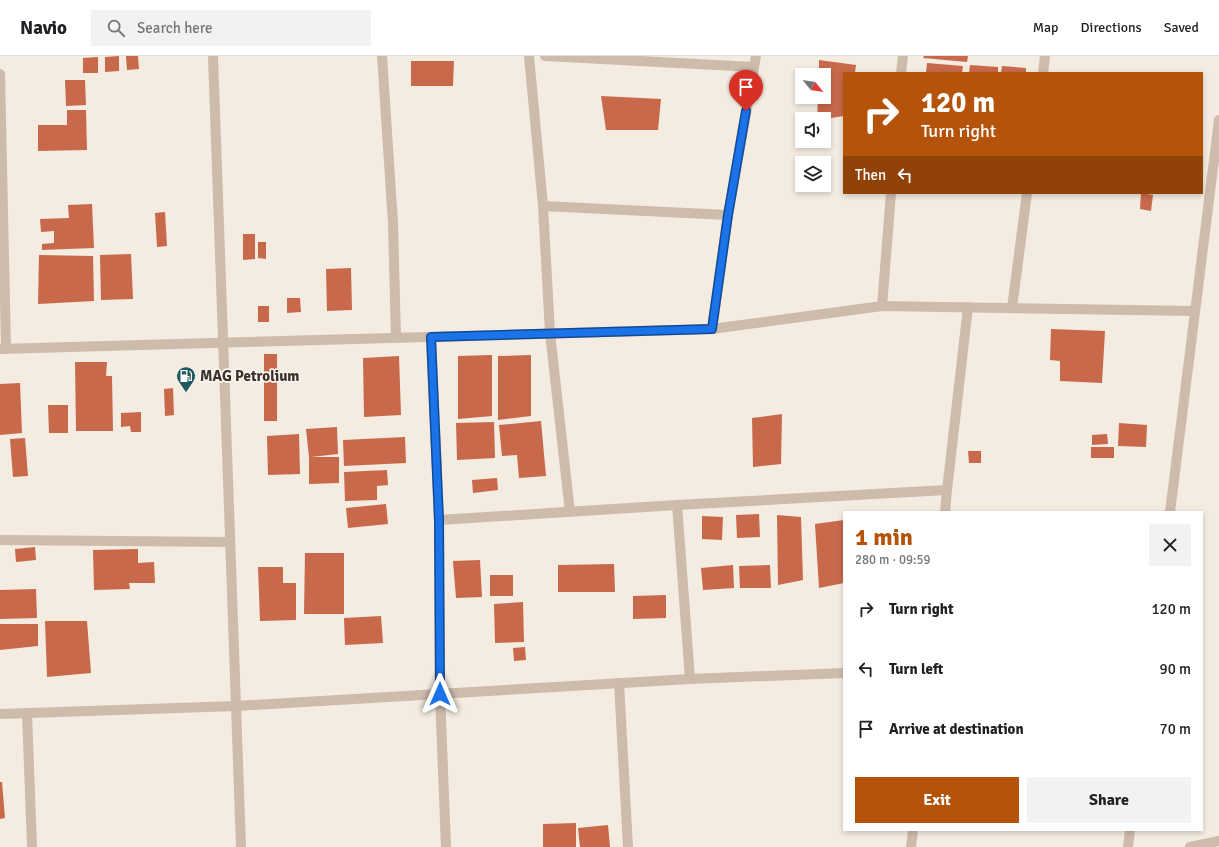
<!DOCTYPE html>
<meta charset="utf-8">
<style>
:root{--surface:#fff;--page:#f2f2f2;--text:#202124;--muted:#757577;--line:#e0e0e0;--accent:#b45309}
body{margin:0;font-family:Signika,sans-serif;background:var(--page);color:var(--text);height:100vh;display:flex;flex-direction:column;font-size:15px;white-space:nowrap}
*{box-sizing:border-box;margin:0}
p{font-size:13px;color:var(--muted)}
.icon{flex:none;width:22px;height:22px;fill:none;stroke:currentColor;stroke-width:2;stroke-linecap:round;stroke-linejoin:round}
.map{position:relative;flex:1;overflow:hidden}
.details{position:absolute;left:843px;top:455px;width:360px;height:320px;display:flex;flex-direction:column;background:var(--surface);border-radius:0px;box-shadow:0 2px 6px #0003}
.details>*{flex:none}
.guide{position:absolute;left:843px;top:16px;width:360px;height:122px;border-radius:0px;box-shadow:0 2px 6px #0003;background:#b45309;color:#fff;overflow:hidden}
.needle{width:26px;rotate:120deg}
.controls{position:absolute;left:795px;top:12px;display:grid;gap:8px}
.controls a{display:grid;place-items:center;width:36px;height:36px;border-radius:0px;background:var(--surface);box-shadow:0 2px 6px #0003;font-size:20px}
.pin{position:absolute;display:grid;place-items:center;width:34px;height:34px;color:#fff;margin:-41px -17px;border-radius:50% 50% 50% 0;rotate:-45deg;box-shadow:0 0 4px #0007}
.pin .icon{rotate:45deg}
.me{position:absolute;width:44px;margin:-22px;rotate:0deg;stroke-linejoin:round;filter:drop-shadow(0 0 3px #0008)}
.turn{display:flex;align-items:center;gap:14px;height:84px;padding:0 12px;font-size:18px}
.turn .icon{width:52px;height:52px;stroke-width:2.5}
.turn b{display:block;font-size:28px;line-height:34px}
.then{display:flex;align-items:center;height:38px;padding:0 12px;background:#0003;gap:8px;font-size:15px}
.round{display:grid;place-items:center;flex:none;width:42px;height:42px;border-radius:0px;background:var(--page)}
.headline{display:flex;align-items:center;justify-content:space-between;height:68px;padding:0 12px}
h1{font-size:24px;font-weight:800;line-height:30px;color:var(--accent)}
.action{display:flex;gap:8px;margin-top:auto;padding:8px 12px}
.action a{flex:1;height:46px;border-radius:0px;background:var(--accent);color:#fff;font-size:16px;font-weight:800;line-height:46px;text-align:center}
.action a+a{background:var(--page);color:var(--text)}
ul{padding:0;list-style:none}
li{display:flex;align-items:center;gap:12px;height:60px;padding:0 12px}
li div{flex:1}
li b{display:block;font-size:15px}
li em{font-style:normal}
header{display:flex;align-items:center;gap:24px;box-sizing:border-box;height:56px;padding:0 20px;background:var(--surface);border-bottom:1px solid var(--line)}
header strong{font-size:19px}
nav{display:flex;gap:22px;margin-inline-start:auto;font-size:14px}
.search{width:280px;height:36px;background:var(--page);display:flex;align-items:center;gap:10px;box-sizing:border-box;padding:0 14px;border-radius:0px;color:var(--muted);font-size:15px}
.map>svg:first-child{display:block}
.building{fill:#c8694b}
.lines{fill:none;stroke-linecap:round;stroke-linejoin:round}
.minor{stroke:#cdbbac;stroke-width:10}
.route-casing{stroke:#114b97;stroke-width:10}
.route{stroke:#1a73e8;stroke-width:7}
.labels{text-anchor:middle;dominant-baseline:central;stroke-width:3.5;stroke-linejoin:round;paint-order:stroke}
.poi-label{font-size:15px;font-weight:bold;fill:#3b302b;stroke:#fbf5ee;text-anchor:start}
</style>
<header>
<strong>Navio</strong>
<div class="search"><svg class="icon" aria-label="search" viewBox="0 0 24 24"><circle cx="10" cy="10" r="6"/><path d="M15 15l6 6"/></svg>Search here</div>
<nav><a>Map</a><a>Directions</a><a>Saved</a></nav>
</header>
<div class="map">
<svg width="1219" height="791" viewBox="0 0 1219 791">
<rect width="100%" height="100%" fill="#f4ebe1"/>
<g class="building">
<path d="M119,0V15L105,16V1Z"/>
<path d="M126,0H138L139,13L127,14Z"/>
<path d="M924,0H968L967,6L923,2Z"/>
<path d="M98,1V17H83V2Z"/>
<path d="M819,4L856,9L855,17H844V60L824,63H817L818,41H824V19H819Z"/>
<path d="M411,5H454L453,30H411Z"/>
<path d="M927,7L963,10L962,17H926Z"/>
<path d="M970,9L998,11V17H969Z"/>
<path d="M1002,10L1026,12V17H1001Z"/>
<path d="M65,24H85L86,49L66,50Z"/>
<path d="M601,40L661,43L658,74H606Z"/>
<path d="M67,54H86L87,94L38,95V69H67Z"/>
<path d="M1141,137L1153,139L1151,155L1140,153Z"/>
<path d="M92,148L94,192L42,194V188L54,187V175L41,176L40,163L69,162L68,149Z"/>
<path d="M165,156L167,190L157,191L155,157Z"/>
<path d="M243,178H255V203L243,204Z"/>
<path d="M258,186H266V203L258,202Z"/>
<path d="M131,198L133,243L101,244L100,199Z"/>
<path d="M39,199L93,200L94,245L38,248Z"/>
<path d="M351,212L352,254L327,255L326,213Z"/>
<path d="M287,242H300L301,256L287,257Z"/>
<rect x="258" y="250" width="11" height="16"/>
<path d="M1051,273L1105,275L1102,327L1060,325V305L1050,304Z"/>
<rect x="264" y="298" width="13" height="67"/>
<path d="M492,299V360L458,363V300Z"/>
<path d="M531,299V360L498,364V300Z"/>
<path d="M399,300L401,359L364,361L363,302Z"/>
<path d="M75,306H107L106,320H112L113,375H76Z"/>
<path d="M20,327L22,377L0,379V328Z"/>
<path d="M173,332L174,359L165,360L164,333Z"/>
<path d="M48,349H68V377H49Z"/>
<path d="M141,356V376H131L130,370L121,371V357Z"/>
<path d="M782,358L781,408L753,411L752,362Z"/>
<path d="M541,365L546,420L519,422L517,399L502,400L499,369Z"/>
<path d="M494,366L495,402L457,404L456,367Z"/>
<path d="M1119,367L1147,369L1146,391L1118,390Z"/>
<path d="M337,371L338,398L311,401H339V427L309,428V401L306,373Z"/>
<path d="M299,378L300,418L268,419L267,380Z"/>
<path d="M1107,378L1108,388L1092,389V379Z"/>
<path d="M405,381L406,407L344,410L343,384Z"/>
<path d="M25,382L28,420L13,421L10,383Z"/>
<rect x="1091" y="391" width="23" height="11"/>
<path d="M968,395H981V407H969Z"/>
<path d="M387,414L388,429L377,430V444L345,445L344,416Z"/>
<path d="M497,422L498,434L473,437L472,424Z"/>
<path d="M386,448L388,468L348,472L346,452Z"/>
<path d="M759,458L760,481L737,482L736,459Z"/>
<path d="M777,459L801,461L803,524L778,529Z"/>
<path d="M702,460L723,461L722,484L702,483Z"/>
<path d="M844,464V527L819,532L815,468Z"/>
<path d="M35,491L36,504L16,506L15,493Z"/>
<path d="M138,493V507L154,506L155,527H129L130,533L94,534L93,494Z"/>
<path d="M305,497H344V558H304Z"/>
<path d="M480,504L482,541L456,542L453,505Z"/>
<path d="M614,508L615,536H558V509Z"/>
<path d="M733,509L734,532L703,534L701,512Z"/>
<path d="M770,509L771,532H740L739,510Z"/>
<path d="M258,511H283V527H296V564L260,565Z"/>
<rect x="490" y="519" width="23" height="21"/>
<path d="M36,533L37,562L0,563V534Z"/>
<path d="M666,539V562L633,563V540Z"/>
<path d="M523,546L524,586L495,587L494,548Z"/>
<path d="M381,560L383,587L345,589L344,562Z"/>
<path d="M45,565H87L91,617L47,621Z"/>
<path d="M0,568H38V590L0,594Z"/>
<path d="M525,591L526,604L514,605L513,592Z"/>
<path d="M0,726H2L5,762L0,763Z"/>
<path d="M576,767V791H543V768Z"/>
<path d="M608,769L610,791H580L578,772Z"/>
</g>
<g class="lines">
<g class="minor">
<path d="M213,0L241,791"/>
<path d="M382,0L393,167L396,282"/>
<path d="M529,0L543,150L550,277L570,456"/>
<path d="M545,0L754,11"/>
<path d="M901,17L903,0"/>
<path d="M1043,17L1045,0"/>
<path d="M0,18L6,293"/>
<path d="M543,150L728,159"/>
<path d="M882,250L891,137"/>
<path d="M1012,252L1027,137"/>
<path d="M712,273L728,159L756,0"/>
<path d="M431,281L439,464L440,638L446,791"/>
<path d="M0,293L712,273L882,250L1195,255"/>
<path d="M677,449L690,623"/>
<path d="M945,456L947,434L968,251"/>
<path d="M1170,456L1219,64"/>
<path d="M439,464L677,449L947,434"/>
<path d="M0,484L230,486"/>
<path d="M619,627L628,791"/>
<path d="M27,657L32,791"/>
<path d="M0,658L236,650L690,623L844,617"/>
<path d="M911,791L913,774"/>
<path d="M1128,791L1130,774"/>
<path d="M1190,791L1219,785"/>
</g>
</g>
<g class="lines">
<g class="route-casing">
<path id="route" d="M440,638L439,464L431,281L712,273L728,159L746,55"/>
</g>
<use href="#route" class="route"/>
</g>
<defs>
<g id="fuel-pin" transform="scale(1)"><path d="M0 17L-7.5 6A9.5 9.5 0 1 1 7.5 6Z" fill="#1f5a5e" stroke="#fbf5ee"/><path d="M-5.5-6h7V0h2V4h1.3V-2.5L3-4.5l.8-.8L6-3V5H2.5V1h-1V6h-7ZM-4.2-4.7v3.2H.2V-4.7Z" fill="#fff"/></g>
</defs>
<g fill-rule="evenodd">
<use href="#fuel-pin" x="186" y="320"/>
</g>
<g class="labels">
<g class="poi-label">
<text x="200" y="320">MAG Petrolium</text>
</g>
</g>
</svg>
<div class="controls">
<a><svg class="needle" viewBox="-14 -14 28 28"><path d="M0-13l5 13h-10z" fill="#e53935"/><path d="M0 13l5-13h-10z" fill="#757577"/></svg></a>
<a><svg class="icon" aria-label="sound" viewBox="0 0 24 24"><path d="M4 9h4l5-4v14l-5-4H4zM17 9q2 3 0 6"/></svg></a>
<a><svg class="icon" aria-label="layers" viewBox="0 0 24 24"><path d="M12 4l9 5-9 5-9-5zM3 14l9 5 9-5"/></svg></a>
</div>
<div class="pin" style="left:746px;top:55px;background:#d93025"><svg class="icon" aria-label="arrive" viewBox="0 0 24 24"><path d="M6 21V4h12l-3 4 3 4H6"/></svg></div>
<svg class="me" style="left:440px;top:638px" viewBox="-20 -20 40 40"><path d="M0-17L14 15 0 8-14 15z" fill="#1a73e8" stroke="#fff" stroke-width="4"/></svg>
<div class="guide">
<div class="turn"><svg class="icon" aria-label="right" viewBox="0 0 24 24"><path d="M7 20v-9h11M14 6l5 5-5 5"/></svg><div><b>120 m</b>Turn right</div></div>
<div class="then">Then<svg class="icon" aria-label="left" viewBox="0 0 24 24"><path d="M17 20v-9H6M10 6l-5 5 5 5"/></svg></div>
</div>
<section class="details">
<div class="headline"><div><h1>1 min</h1><p>280 m · 09:59</p></div><a class="round"><svg class="icon" aria-label="close" viewBox="0 0 24 24"><path d="M6 6l12 12M18 6L6 18"/></svg></a></div>
<ul>
<li><svg class="icon" aria-label="right" viewBox="0 0 24 24"><path d="M7 20v-9h11M14 6l5 5-5 5"/></svg><div><b>Turn right</b></div><em>120 m</em></li>
<li><svg class="icon" aria-label="left" viewBox="0 0 24 24"><path d="M17 20v-9H6M10 6l-5 5 5 5"/></svg><div><b>Turn left</b></div><em>90 m</em></li>
<li><svg class="icon" aria-label="arrive" viewBox="0 0 24 24"><path d="M6 21V4h12l-3 4 3 4H6"/></svg><div><b>Arrive at destination</b></div><em>70 m</em></li>
</ul>
<div class="action"><a>Exit</a><a>Share</a></div>
</section>
</div>
